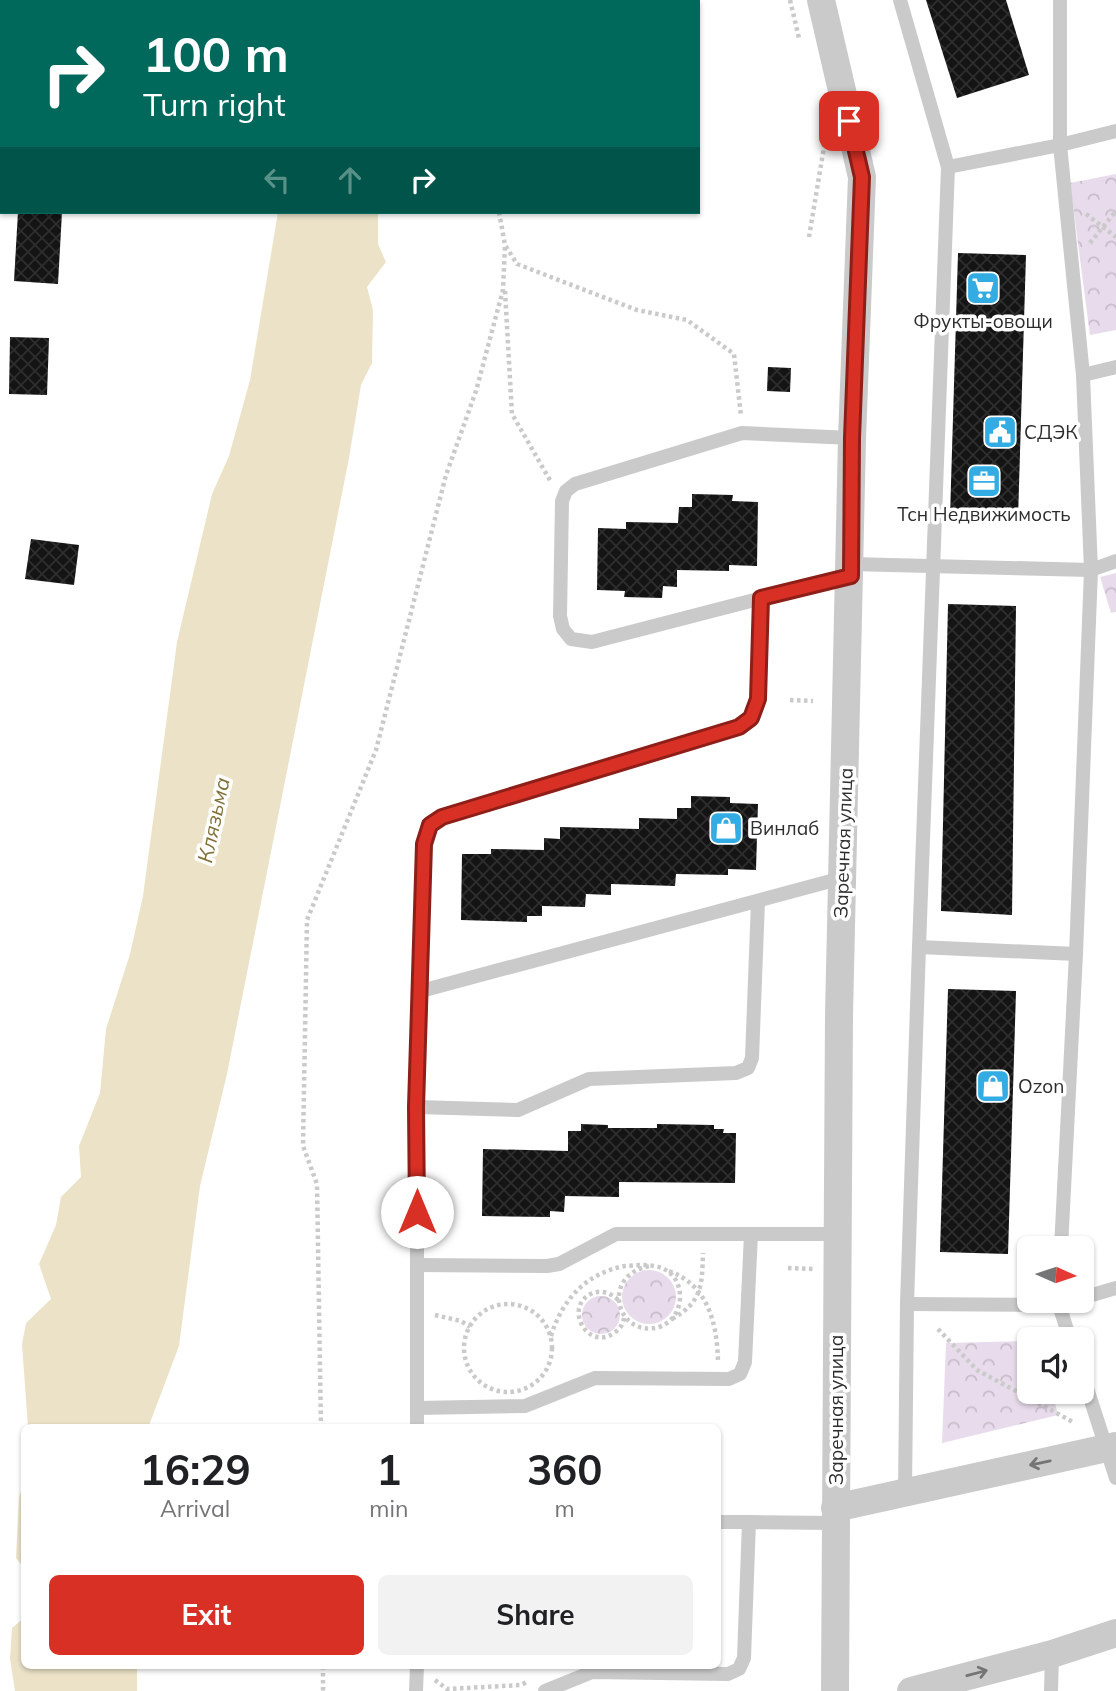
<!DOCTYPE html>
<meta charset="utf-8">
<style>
:root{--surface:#fff;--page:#f2f2f2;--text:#202124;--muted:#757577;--accent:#d93025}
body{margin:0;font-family:Mulish,sans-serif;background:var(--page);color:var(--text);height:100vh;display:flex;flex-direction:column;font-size:26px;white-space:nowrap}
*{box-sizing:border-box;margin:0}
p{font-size:23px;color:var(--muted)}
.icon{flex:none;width:38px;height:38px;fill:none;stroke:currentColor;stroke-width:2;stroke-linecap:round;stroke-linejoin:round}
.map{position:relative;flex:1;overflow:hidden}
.panel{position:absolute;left:21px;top:1424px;width:700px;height:245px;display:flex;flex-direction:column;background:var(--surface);border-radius:10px;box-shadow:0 2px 5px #0004}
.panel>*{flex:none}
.banner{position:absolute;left:0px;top:0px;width:700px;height:214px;box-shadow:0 2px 5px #0004;background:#00695c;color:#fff;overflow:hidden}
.needle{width:46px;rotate:93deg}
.tools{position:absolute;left:1017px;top:1236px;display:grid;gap:14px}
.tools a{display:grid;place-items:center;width:77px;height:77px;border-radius:10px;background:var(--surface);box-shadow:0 2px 5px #0004;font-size:35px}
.pin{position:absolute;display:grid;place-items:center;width:60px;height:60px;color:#fff;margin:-30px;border-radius:14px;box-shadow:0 4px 10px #0006}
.me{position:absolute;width:77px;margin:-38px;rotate:0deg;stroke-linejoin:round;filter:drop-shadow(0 0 5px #0008)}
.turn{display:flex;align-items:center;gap:24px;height:147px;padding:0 28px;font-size:32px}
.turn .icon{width:91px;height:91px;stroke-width:2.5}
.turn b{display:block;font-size:49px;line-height:60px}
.lanes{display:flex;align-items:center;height:66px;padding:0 28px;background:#0003;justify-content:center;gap:35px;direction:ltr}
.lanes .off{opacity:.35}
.eta{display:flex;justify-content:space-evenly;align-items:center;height:119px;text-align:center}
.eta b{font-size:42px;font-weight:700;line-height:49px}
.action{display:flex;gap:14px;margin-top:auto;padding:14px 28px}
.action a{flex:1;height:80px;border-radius:10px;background:var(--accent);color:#fff;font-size:28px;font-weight:700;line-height:80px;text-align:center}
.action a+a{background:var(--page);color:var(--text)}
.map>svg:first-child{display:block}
.park{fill:url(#park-crowns)}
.water{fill:#ebe2c7}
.building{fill:url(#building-cross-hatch)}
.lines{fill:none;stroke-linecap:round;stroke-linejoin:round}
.path{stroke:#cacaca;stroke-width:4.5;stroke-dasharray:3.5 3.5;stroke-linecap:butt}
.service{stroke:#cacaca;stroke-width:14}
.minor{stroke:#cacaca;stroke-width:28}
.oneway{stroke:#747474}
.route-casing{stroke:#8d1f18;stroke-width:18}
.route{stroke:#d93025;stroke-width:12}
.labels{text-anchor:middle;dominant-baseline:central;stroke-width:7;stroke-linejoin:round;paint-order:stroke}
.poi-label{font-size:19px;fill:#2d2d2d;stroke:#fff;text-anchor:start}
.street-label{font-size:19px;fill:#2d2d2d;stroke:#fff}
.water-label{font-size:21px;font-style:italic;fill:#827039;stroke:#fff}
</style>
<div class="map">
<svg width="1116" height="1691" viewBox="0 0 1116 1691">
<defs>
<pattern id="park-crowns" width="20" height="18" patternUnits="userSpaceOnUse" patternTransform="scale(1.75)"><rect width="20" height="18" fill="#e8dbeb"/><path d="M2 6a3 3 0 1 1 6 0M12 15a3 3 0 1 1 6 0" fill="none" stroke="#c7bcca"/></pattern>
<pattern id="building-cross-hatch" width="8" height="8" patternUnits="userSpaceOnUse" patternTransform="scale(1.75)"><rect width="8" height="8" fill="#141414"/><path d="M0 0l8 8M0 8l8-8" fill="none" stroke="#2e2e2e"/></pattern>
</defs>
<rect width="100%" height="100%" fill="#fff"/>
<g class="park">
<path d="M1116,174V330L1090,335L1070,183Z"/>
<path d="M1116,573V612L1111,613L1100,577Z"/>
<circle cx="649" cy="1297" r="27"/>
<circle cx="601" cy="1315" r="19"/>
<path d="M1029,1341V1391H1052L1058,1415L942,1443L946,1343Z"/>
</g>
<g class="water">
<path d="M312,0H419L313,2Z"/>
<path d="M278,212H378V244L386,262L367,287L373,310L372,363L361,385L349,458L227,1074L200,1186L179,1346L148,1428H28L22,1344L26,1323L51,1299L39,1264L56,1225L61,1197L81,1177L79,1146L100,1093L106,1029L130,954L143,896L177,642L212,494L229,456L250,380Z"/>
<path d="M24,1483V1568L16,1558L19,1497Z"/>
<path d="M24,1618V1666H137V1691H15L10,1659L12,1628Z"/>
</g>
<g class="building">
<path d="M926,0H1006L1029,75L957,98Z"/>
<path d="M18,212H62L58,284L14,281Z"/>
<path d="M958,253L1026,255L1018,519L950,517Z"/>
<path d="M10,337L49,338L47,395L9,394Z"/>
<path d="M768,367L791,368L790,392L767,391Z"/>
<path d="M692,494L733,495L732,501L758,502L757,566L729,565V571L677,570V587L663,586L662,598L624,597L625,591L597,590L598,528L626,529V522L678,523L679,507H692Z"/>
<path d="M31,539L79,545L74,585L25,579Z"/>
<path d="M948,604L1016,606L1012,915L941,911Z"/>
<path d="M691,796L730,797V803L758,804L756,870L728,869V875L676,874L675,886L611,884V895L586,894L585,907L542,906V916H527V922L461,920L462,854H491V849L544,850V838L560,839V827L639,829V818L677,819V808H691Z"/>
<path d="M948,989L1016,991L1008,1254L940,1252Z"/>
<path d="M581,1124L608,1125V1128H657V1124L714,1125V1129H724L723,1133H736L735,1183L619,1182V1197L565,1196L564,1212L550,1211V1217L482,1216L483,1149L568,1151V1131H581Z"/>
</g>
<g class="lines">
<g class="path">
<path d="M475,0V2"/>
<path d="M790,0L799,38"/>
<path d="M437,2V0"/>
<path d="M499,212L505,245L517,264L637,310L687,320L734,354L741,416"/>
<path d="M1086,214L1116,237"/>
<path d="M809,237L825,141"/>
<path d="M1090,243L1116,211"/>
<path d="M505,291L512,414L551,482"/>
<path d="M790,700L813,701"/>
<path d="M788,1268L813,1269"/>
<path d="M669,1271C708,1285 717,1323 718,1361"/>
<path d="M618,1300C611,1293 602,1290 593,1293C562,1305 587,1352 614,1333C621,1328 624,1323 624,1315"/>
<circle cx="508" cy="1348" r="44"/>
<path d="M435,1315L461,1321L470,1327"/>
<path d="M672,1319C702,1302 702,1286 703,1253"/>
<path d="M938,1329L977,1370L1073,1422"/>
<path d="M551,1336C562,1300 586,1273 625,1266C636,1265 651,1264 662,1268C688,1279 685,1319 659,1327C617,1339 599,1275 650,1266"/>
<path d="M321,1428L317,1184L303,1146L307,920L376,750L446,475L476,391L503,290L505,245"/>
<path d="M323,1666V1691"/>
<path d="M435,1680L447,1689L521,1685L527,1682"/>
</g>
<g class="service">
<path d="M74,0H95"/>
<path d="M900,0L948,167L919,947L907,1304L905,1493"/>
<path d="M1060,0V145L1083,375L1091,570L1076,954L1061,1248"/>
<path d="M948,167L1060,145L1116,131"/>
<path d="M1083,375L1116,367"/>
<path d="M851,564L1091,570L1116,561"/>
<path d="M851,575L592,642L571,639L563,629L560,616L562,501L566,491L575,484L742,433L852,438"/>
<path d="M761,598L758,699L751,718L739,727L441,817L430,825L424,844L421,991L842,878"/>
<path d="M919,947L1076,954"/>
<path d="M417,1107L518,1110L589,1079L736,1073L748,1068L752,1058L758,901"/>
<path d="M417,1265L547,1266L559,1264L616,1234H751"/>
<path d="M1082,1298L1116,1288"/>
<path d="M907,1304L1059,1305L1070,1339"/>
<path d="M1082,1373L1116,1478"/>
<path d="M417,1408L525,1406L595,1378L729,1379L740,1374L745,1362L751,1234H837"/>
<path d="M417,1428V1107L421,991"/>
<path d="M718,1522H749"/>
<path d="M416,1691L417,1666"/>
<path d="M545,1691L592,1672L728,1674L739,1669L744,1658L749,1522L835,1523"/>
<path d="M1051,1691L1052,1654"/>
</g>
<g class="minor">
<path d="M821,0L862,177L852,438L839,1015L835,1691"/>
<path d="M835,1508L1116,1446"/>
<path d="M911,1691L1052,1654L1116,1633"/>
</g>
</g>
<defs><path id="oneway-shaft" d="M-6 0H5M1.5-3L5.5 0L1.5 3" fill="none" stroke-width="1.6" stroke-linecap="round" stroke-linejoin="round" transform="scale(1.75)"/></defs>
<g class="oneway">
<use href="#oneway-shaft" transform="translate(1040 1463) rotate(168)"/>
<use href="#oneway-shaft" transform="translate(977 1673) rotate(-15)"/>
</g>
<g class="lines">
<g class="route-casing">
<path id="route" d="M417,1212L416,1107L424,844L430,825L442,817L739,727L751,718L758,699L761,598L851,576L852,438L862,177L849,121"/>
</g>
<use href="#route" class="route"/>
</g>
<defs>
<g id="supermarket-square" transform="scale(1.75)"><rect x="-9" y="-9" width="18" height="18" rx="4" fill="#32ace2" stroke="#fff"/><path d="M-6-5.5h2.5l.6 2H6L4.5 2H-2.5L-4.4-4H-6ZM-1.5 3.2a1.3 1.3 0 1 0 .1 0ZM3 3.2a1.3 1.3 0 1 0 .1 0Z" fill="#fff"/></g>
<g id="civic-square" transform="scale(1.75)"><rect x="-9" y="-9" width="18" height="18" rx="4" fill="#32ace2" stroke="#fff"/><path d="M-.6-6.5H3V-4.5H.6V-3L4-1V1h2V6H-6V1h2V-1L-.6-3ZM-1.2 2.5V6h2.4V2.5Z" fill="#fff"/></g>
<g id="office-square" transform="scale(1.75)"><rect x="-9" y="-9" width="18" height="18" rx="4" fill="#32ace2" stroke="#fff"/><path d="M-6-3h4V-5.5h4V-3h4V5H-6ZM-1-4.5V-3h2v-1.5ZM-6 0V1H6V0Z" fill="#fff"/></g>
<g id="shop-square" transform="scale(1.75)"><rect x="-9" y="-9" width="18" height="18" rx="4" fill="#32ace2" stroke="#fff"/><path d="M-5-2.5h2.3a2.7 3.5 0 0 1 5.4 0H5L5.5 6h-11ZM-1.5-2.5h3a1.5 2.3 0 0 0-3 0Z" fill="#fff"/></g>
</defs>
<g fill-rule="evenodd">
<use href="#supermarket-square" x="983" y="288"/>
<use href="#civic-square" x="1000" y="432"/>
<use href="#office-square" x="984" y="481"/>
<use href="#shop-square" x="726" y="828"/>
<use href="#shop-square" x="993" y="1086"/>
</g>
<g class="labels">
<g class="poi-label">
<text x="983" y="321" text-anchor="middle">Фрукты-овощи</text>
<text x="1024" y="432">СДЭК</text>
<text x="984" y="514" text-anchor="middle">Тсн Недвижимость</text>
<text x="750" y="828">Винлаб</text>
<text x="1018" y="1086">Ozon</text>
</g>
<g class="street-label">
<text transform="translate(843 843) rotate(-88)">Заречная улица</text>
<text transform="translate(836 1410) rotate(-90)">Заречная улица</text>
</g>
<g class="water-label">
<text transform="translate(213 820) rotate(-78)">Клязьма</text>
</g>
</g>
</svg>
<div class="tools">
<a><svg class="needle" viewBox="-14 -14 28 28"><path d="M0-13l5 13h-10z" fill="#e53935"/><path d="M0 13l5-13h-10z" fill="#757577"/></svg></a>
<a><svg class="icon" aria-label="sound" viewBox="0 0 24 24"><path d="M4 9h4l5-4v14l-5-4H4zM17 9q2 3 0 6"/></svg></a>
</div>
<div class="pin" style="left:849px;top:121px;background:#d93025"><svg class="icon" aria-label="arrive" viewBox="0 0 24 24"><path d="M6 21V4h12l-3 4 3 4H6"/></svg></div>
<svg class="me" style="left:417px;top:1212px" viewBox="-20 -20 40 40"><circle r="19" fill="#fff"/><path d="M0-13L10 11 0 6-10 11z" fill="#d93025"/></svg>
<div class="banner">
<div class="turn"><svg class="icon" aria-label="right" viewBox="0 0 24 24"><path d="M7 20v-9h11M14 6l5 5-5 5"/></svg><div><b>100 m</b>Turn right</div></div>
<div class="lanes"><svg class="icon off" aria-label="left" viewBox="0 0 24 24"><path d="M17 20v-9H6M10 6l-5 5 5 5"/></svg><svg class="icon off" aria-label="ahead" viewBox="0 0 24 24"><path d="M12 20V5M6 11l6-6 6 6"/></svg><svg class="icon" aria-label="right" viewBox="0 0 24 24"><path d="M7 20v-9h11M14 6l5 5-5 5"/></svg></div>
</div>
<section class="panel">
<div class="eta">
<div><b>16:29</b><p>Arrival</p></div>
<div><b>1</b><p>min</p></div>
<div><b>360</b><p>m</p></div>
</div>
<div class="action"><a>Exit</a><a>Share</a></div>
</section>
</div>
